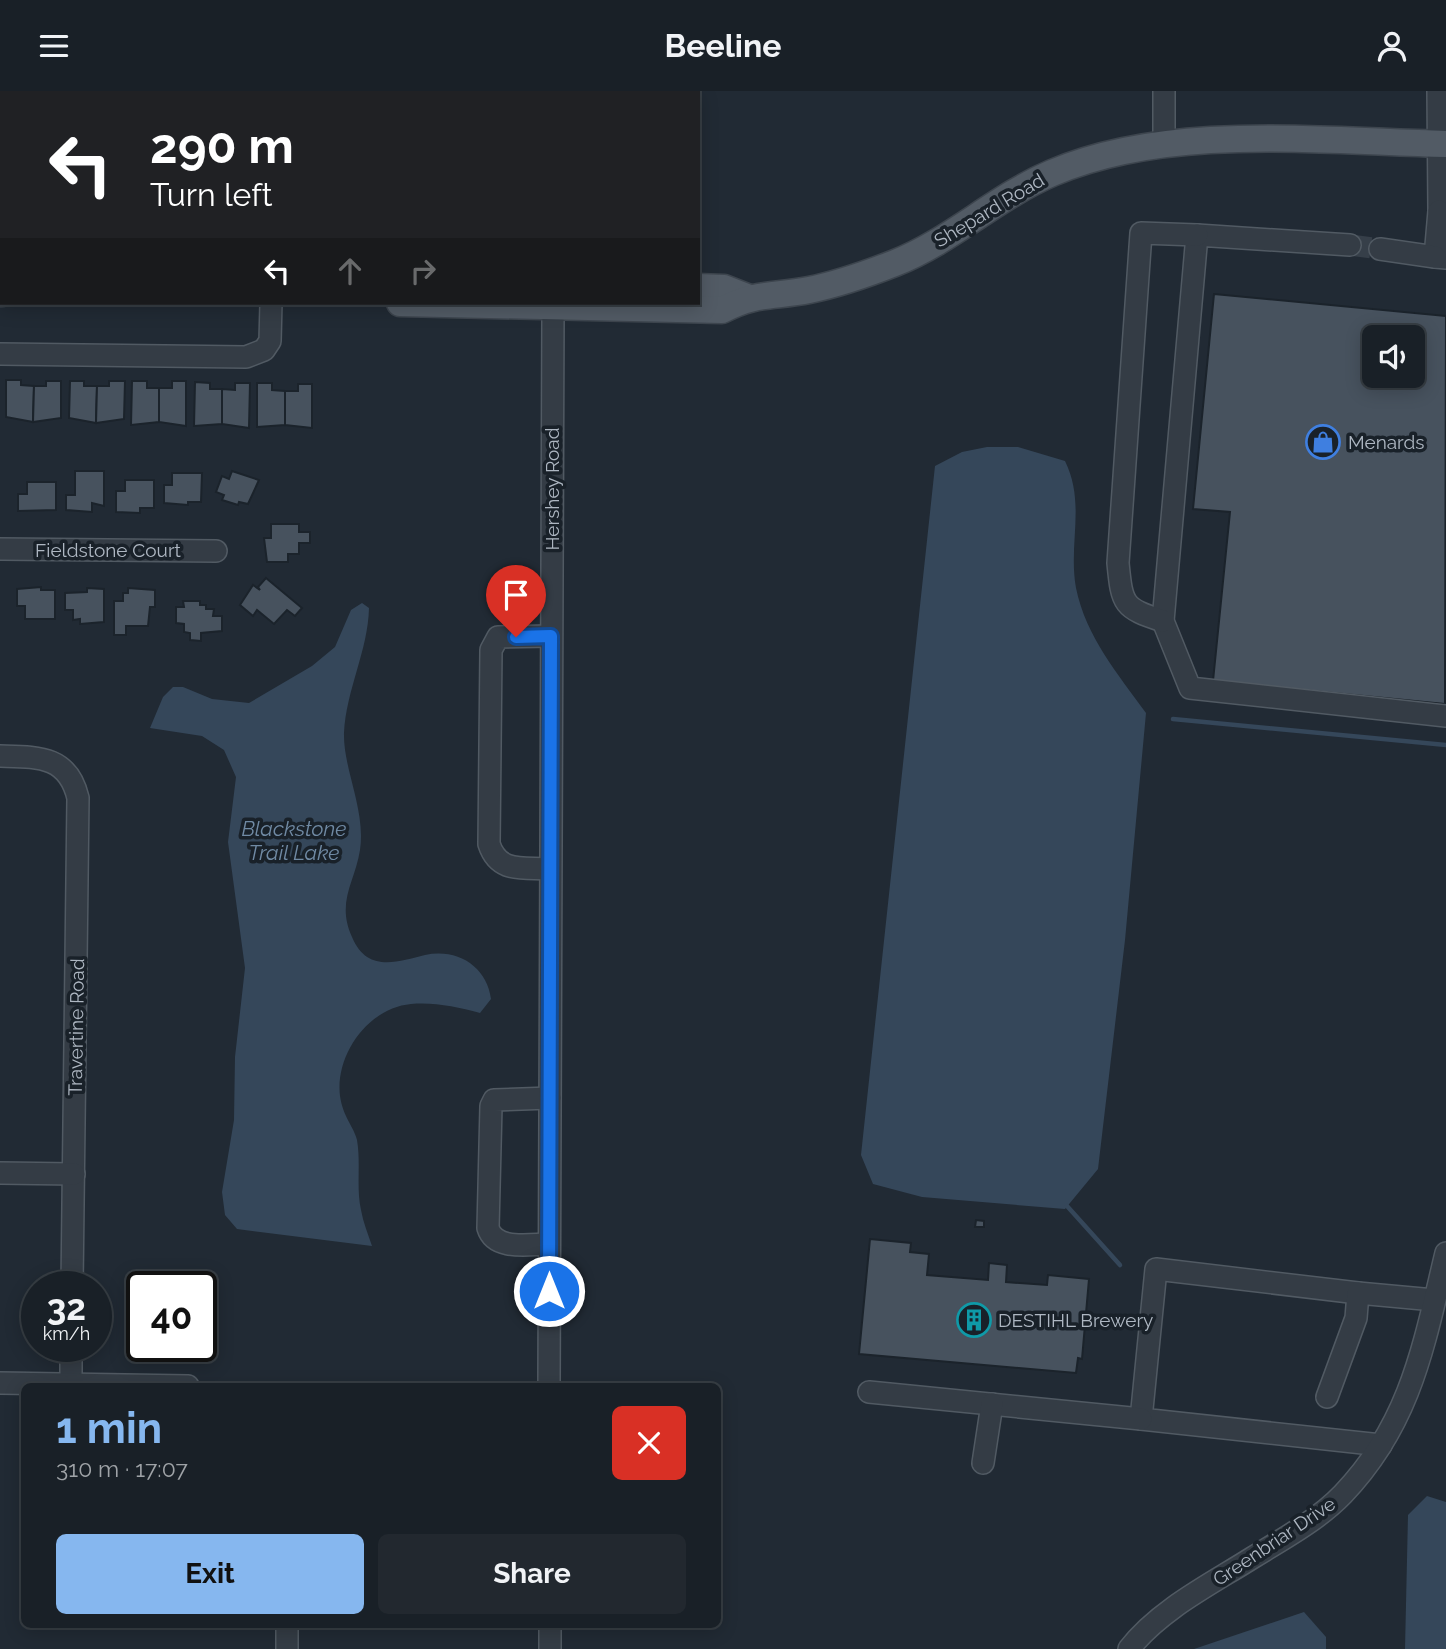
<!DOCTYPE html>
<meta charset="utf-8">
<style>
:root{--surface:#192027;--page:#22282f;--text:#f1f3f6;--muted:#9fa3a7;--line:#373e44;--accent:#86b7ef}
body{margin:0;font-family:Raleway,sans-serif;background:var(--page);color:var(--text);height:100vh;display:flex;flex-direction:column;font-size:26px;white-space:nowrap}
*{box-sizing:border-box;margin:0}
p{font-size:23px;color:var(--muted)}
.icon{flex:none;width:38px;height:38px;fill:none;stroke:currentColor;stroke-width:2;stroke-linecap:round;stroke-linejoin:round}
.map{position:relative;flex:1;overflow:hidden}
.sheet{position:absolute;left:21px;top:1292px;width:700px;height:245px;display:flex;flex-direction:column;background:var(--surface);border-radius:10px;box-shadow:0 4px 18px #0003,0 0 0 2px var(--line)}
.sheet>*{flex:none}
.top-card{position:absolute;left:0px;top:0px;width:700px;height:214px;box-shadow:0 4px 18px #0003,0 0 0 2px var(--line);background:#202124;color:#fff;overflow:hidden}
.fabs{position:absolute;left:1362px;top:234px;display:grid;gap:14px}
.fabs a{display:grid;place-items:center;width:63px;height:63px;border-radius:10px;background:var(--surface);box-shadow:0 4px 18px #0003,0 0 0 2px var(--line);font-size:35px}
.speed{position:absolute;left:21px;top:1180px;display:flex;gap:14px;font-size:35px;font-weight:700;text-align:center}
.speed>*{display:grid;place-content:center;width:91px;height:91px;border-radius:50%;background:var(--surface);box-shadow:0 4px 18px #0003,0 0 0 2px var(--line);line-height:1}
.speed small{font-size:18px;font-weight:400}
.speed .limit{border:4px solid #111;border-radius:10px;background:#fff;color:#111}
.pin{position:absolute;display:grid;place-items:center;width:60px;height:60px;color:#fff;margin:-72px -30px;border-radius:50% 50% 50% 0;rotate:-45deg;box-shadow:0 0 7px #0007}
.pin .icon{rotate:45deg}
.me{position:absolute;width:77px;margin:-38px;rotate:0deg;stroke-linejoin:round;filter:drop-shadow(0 0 5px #0008)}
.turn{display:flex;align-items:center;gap:24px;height:147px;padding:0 35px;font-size:32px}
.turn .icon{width:91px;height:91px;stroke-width:2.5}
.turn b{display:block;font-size:49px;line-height:60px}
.lanes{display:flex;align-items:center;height:66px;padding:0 35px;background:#0003;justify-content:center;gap:35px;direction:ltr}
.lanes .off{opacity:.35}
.round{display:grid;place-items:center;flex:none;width:74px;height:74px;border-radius:10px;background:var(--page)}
.overview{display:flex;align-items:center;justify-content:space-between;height:119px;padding:0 35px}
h1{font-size:42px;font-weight:700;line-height:52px;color:var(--accent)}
.primary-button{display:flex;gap:14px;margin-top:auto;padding:14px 35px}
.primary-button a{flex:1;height:80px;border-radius:10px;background:var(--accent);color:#111;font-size:28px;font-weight:700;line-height:80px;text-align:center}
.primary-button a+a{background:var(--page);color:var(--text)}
header{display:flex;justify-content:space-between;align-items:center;height:91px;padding:0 35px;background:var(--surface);font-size:32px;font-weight:700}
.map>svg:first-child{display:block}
.water{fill:#35475a}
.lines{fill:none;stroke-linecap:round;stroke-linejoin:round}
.stream{stroke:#35475a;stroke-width:4.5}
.building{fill:#47525e;stroke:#1b232b;stroke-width:2;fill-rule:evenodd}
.minor-tunnel{stroke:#363f49;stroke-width:21;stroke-dasharray:21 10;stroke-linecap:butt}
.minor-casing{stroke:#515a63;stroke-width:24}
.major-casing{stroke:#3d454e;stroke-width:29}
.minor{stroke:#343c45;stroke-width:21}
.major{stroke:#525b65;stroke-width:26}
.route-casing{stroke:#114b97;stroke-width:18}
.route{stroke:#1a73e8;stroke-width:12}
.labels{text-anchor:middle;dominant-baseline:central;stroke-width:7;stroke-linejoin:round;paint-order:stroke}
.street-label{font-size:19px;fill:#aeb7c2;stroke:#192129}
.poi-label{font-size:19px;fill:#aeb7c2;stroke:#192129;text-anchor:start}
.water-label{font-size:21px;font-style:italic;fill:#708aa4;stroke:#192129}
</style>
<header><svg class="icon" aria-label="menu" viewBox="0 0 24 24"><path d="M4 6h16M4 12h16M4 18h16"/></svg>Beeline<svg class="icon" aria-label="person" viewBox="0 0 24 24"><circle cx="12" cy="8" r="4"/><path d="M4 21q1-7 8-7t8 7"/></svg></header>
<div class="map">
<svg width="1446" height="1558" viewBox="0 0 1446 1558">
<rect width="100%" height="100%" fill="#212a34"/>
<g class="water">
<path d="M987,356H1018L1065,370C1086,413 1068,452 1076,497C1086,546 1118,583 1146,622L1125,849L1098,1078L1065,1118L922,1106L873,1093L861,1064L935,375L962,361Z"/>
<path d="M362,512L369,517C368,560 346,599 344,642C343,678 366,719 360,759C355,791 336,811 352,846C367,882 397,871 425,864C458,857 487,876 491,908L480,922C457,916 435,911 411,913C368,917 335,964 340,1005C343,1026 354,1036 357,1049C361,1072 356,1097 361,1119C363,1131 368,1143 372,1155L237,1138L225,1124L222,1101L234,1029L235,966L245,877L228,751L236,686L224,659L202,645L150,637L163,606L173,596H183L212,608L249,612L312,575L335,556L351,519Z"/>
<path d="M1427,1405L1446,1411V1558H1405L1408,1424Z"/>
<path d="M1304,1521L1326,1546V1558H1194Z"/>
</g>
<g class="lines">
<g class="stream">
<path d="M1173,628L1446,654"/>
<path d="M1067,1115L1120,1174"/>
</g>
</g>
<g class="building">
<path d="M1214,203L1446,225L1445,613L1213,590L1230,421L1193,418ZM1374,247H1412V285H1374Z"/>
<path d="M6,289H21V294L34,295L33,331L6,326Z"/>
<path d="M46,290H61V327L33,331L34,295H46Z"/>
<path d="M70,290H84V295H97L96,332L69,327Z"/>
<path d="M109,290H125L124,328L96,332L97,295H109Z"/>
<path d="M132,290H147V297H159V331L131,334Z"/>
<path d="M172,290H186V335L159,331V297H172Z"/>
<path d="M195,291L210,292V298H222V333L194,335Z"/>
<path d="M235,292H250L249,337L222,333V298L235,299Z"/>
<path d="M257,292H272V299L285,300V334L257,336Z"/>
<path d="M298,293H312V337L285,334V300H298Z"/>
<path d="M75,380H104V415L92,412V421L66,419V404H75Z"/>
<path d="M232,380L259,389L248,413L239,411L238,414L222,409L224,404L216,401L222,385L229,388Z"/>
<path d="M172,382H202L201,411H188V414L164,412V394H172Z"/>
<path d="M125,389H154V417H140V422L116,421V400H125Z"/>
<path d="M27,391H56V419L18,420V403H27Z"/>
<path d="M271,433H299V441H310V452H299V463H288V471H267L264,447H271Z"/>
<path d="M266,487L302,517L295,525L287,519L274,533L257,519L253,525L240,514L253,494L260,499L258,496Z"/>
<path d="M41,496V499H55V528H25V515H17V498Z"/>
<path d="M87,497L104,498V531L80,533V528L73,529V519H65V502L87,501Z"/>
<path d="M128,497L155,499V516H150L148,535H126V544H114V510H123V502H128Z"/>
<path d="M183,510H200V514H206V518H214L213,525H222V540L201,542V550L190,549V542L184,541V533L176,532V516H184Z"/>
<path d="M976,1129L984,1130V1136H975Z"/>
<path d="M870,1148L911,1152L910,1161L929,1163L927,1184L988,1189L989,1172L1007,1174L1006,1191L1047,1194L1048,1184L1089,1188L1082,1268L1078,1267L1076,1282L859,1263Z"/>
</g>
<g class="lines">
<path class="minor-tunnel" d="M1350,154L1380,158"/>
<g class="minor-casing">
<g id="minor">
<path d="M1438,0L1439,120L1446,121"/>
<path d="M1164,52V0"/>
<path d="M1439,120L1435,166L1446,167"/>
<path d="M1350,154L1197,144L1163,530L1190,597L1446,625"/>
<path d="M1380,158L1435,166"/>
<path d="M0,263L246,266L264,259L270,250L271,212"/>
<path d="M0,458L216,460"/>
<path d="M1163,530C1123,517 1122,514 1118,472L1141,142L1197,144"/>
<path d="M0,665C37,666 68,664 78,707L72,1195"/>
<path d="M550,778C523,776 499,783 489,753L491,559L498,546L551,545"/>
<path d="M0,1082L74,1083"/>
<path d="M549,1153C529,1153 495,1160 488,1137L491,1015L494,1009L550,1007"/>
<path d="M1358,1202L1156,1178L1141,1328L1381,1354"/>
<path d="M71,1291V1255"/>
<path d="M0,1292L188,1295"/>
<path d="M549,1295L553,216"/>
<path d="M869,1301L1141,1328"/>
<path d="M1327,1306L1356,1227L1358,1202L1434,1209"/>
<path d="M983,1372L992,1313"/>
<path d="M550,1533V1558"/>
<path d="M287,1558V1533"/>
<path d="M1129,1558C1159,1519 1211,1493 1252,1467C1283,1448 1318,1429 1343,1403C1411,1332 1424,1253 1446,1162"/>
</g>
</g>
<g class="major-casing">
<g id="major">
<path d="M554,2V0"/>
<path d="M698,196L724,197L747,206"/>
<path d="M0,202H2"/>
<path d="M400,212L722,219C756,201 774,206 809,199C839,193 867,183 895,172C951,150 996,106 1052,82C1169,32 1320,50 1446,53"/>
</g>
</g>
<use href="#minor" class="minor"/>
<use href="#major" class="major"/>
</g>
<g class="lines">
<g class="route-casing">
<path id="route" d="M516,546L551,545L549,1200"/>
</g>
<use href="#route" class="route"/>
</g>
<defs>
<g id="shop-ring" transform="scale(1.75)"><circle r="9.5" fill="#192129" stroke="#3f7fe0" stroke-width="1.5"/><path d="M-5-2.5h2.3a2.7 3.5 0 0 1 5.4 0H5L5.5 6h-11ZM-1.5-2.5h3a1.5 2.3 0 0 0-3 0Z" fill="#3f7fe0"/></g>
<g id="building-ring" transform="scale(1.75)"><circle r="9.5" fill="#192129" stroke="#0f9aa8" stroke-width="1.5"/><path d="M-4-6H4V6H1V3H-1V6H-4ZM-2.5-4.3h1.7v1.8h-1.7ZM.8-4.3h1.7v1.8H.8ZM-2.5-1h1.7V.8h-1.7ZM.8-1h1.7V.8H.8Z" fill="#0f9aa8"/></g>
</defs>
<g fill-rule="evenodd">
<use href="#shop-ring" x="1323" y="351"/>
<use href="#building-ring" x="974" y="1229"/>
</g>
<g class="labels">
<g class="street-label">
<text transform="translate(989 119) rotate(-31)">Shepard Road</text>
<text transform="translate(552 398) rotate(-90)">Hershey Road</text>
<text x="108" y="459">Fieldstone Court</text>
<text transform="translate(76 936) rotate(-89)">Travertine Road</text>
<text transform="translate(1274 1450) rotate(-34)">Greenbriar Drive</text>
</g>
<g class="poi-label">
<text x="1348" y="351">Menards</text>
<text x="998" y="1229">DESTIHL Brewery</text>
</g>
<g class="water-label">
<text x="294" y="737">Blackstone<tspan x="294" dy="24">Trail Lake</tspan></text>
</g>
</g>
</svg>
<div class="fabs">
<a><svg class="icon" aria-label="sound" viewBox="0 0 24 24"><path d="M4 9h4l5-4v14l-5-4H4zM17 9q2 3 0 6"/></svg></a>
</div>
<div class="speed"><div>32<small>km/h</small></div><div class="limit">40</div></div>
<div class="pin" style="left:516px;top:546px;background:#d93025"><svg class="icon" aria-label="arrive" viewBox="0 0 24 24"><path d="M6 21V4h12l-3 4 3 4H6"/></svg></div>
<svg class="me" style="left:549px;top:1200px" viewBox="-20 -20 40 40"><circle r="17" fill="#1a73e8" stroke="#fff" stroke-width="3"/><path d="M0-11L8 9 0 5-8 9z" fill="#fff"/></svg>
<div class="top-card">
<div class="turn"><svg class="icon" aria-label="left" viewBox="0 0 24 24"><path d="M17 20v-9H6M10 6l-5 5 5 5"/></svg><div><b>290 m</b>Turn left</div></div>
<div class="lanes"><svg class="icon" aria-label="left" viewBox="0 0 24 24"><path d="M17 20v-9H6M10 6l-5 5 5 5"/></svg><svg class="icon off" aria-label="ahead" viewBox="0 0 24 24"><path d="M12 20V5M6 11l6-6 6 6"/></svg><svg class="icon off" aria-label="right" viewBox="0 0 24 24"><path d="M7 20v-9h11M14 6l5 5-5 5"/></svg></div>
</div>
<section class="sheet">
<div class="overview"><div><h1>1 min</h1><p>310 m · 17:07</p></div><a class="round" style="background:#d93025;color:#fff"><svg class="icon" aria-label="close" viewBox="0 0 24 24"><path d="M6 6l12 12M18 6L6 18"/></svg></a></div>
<div class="primary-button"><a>Exit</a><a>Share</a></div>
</section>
</div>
